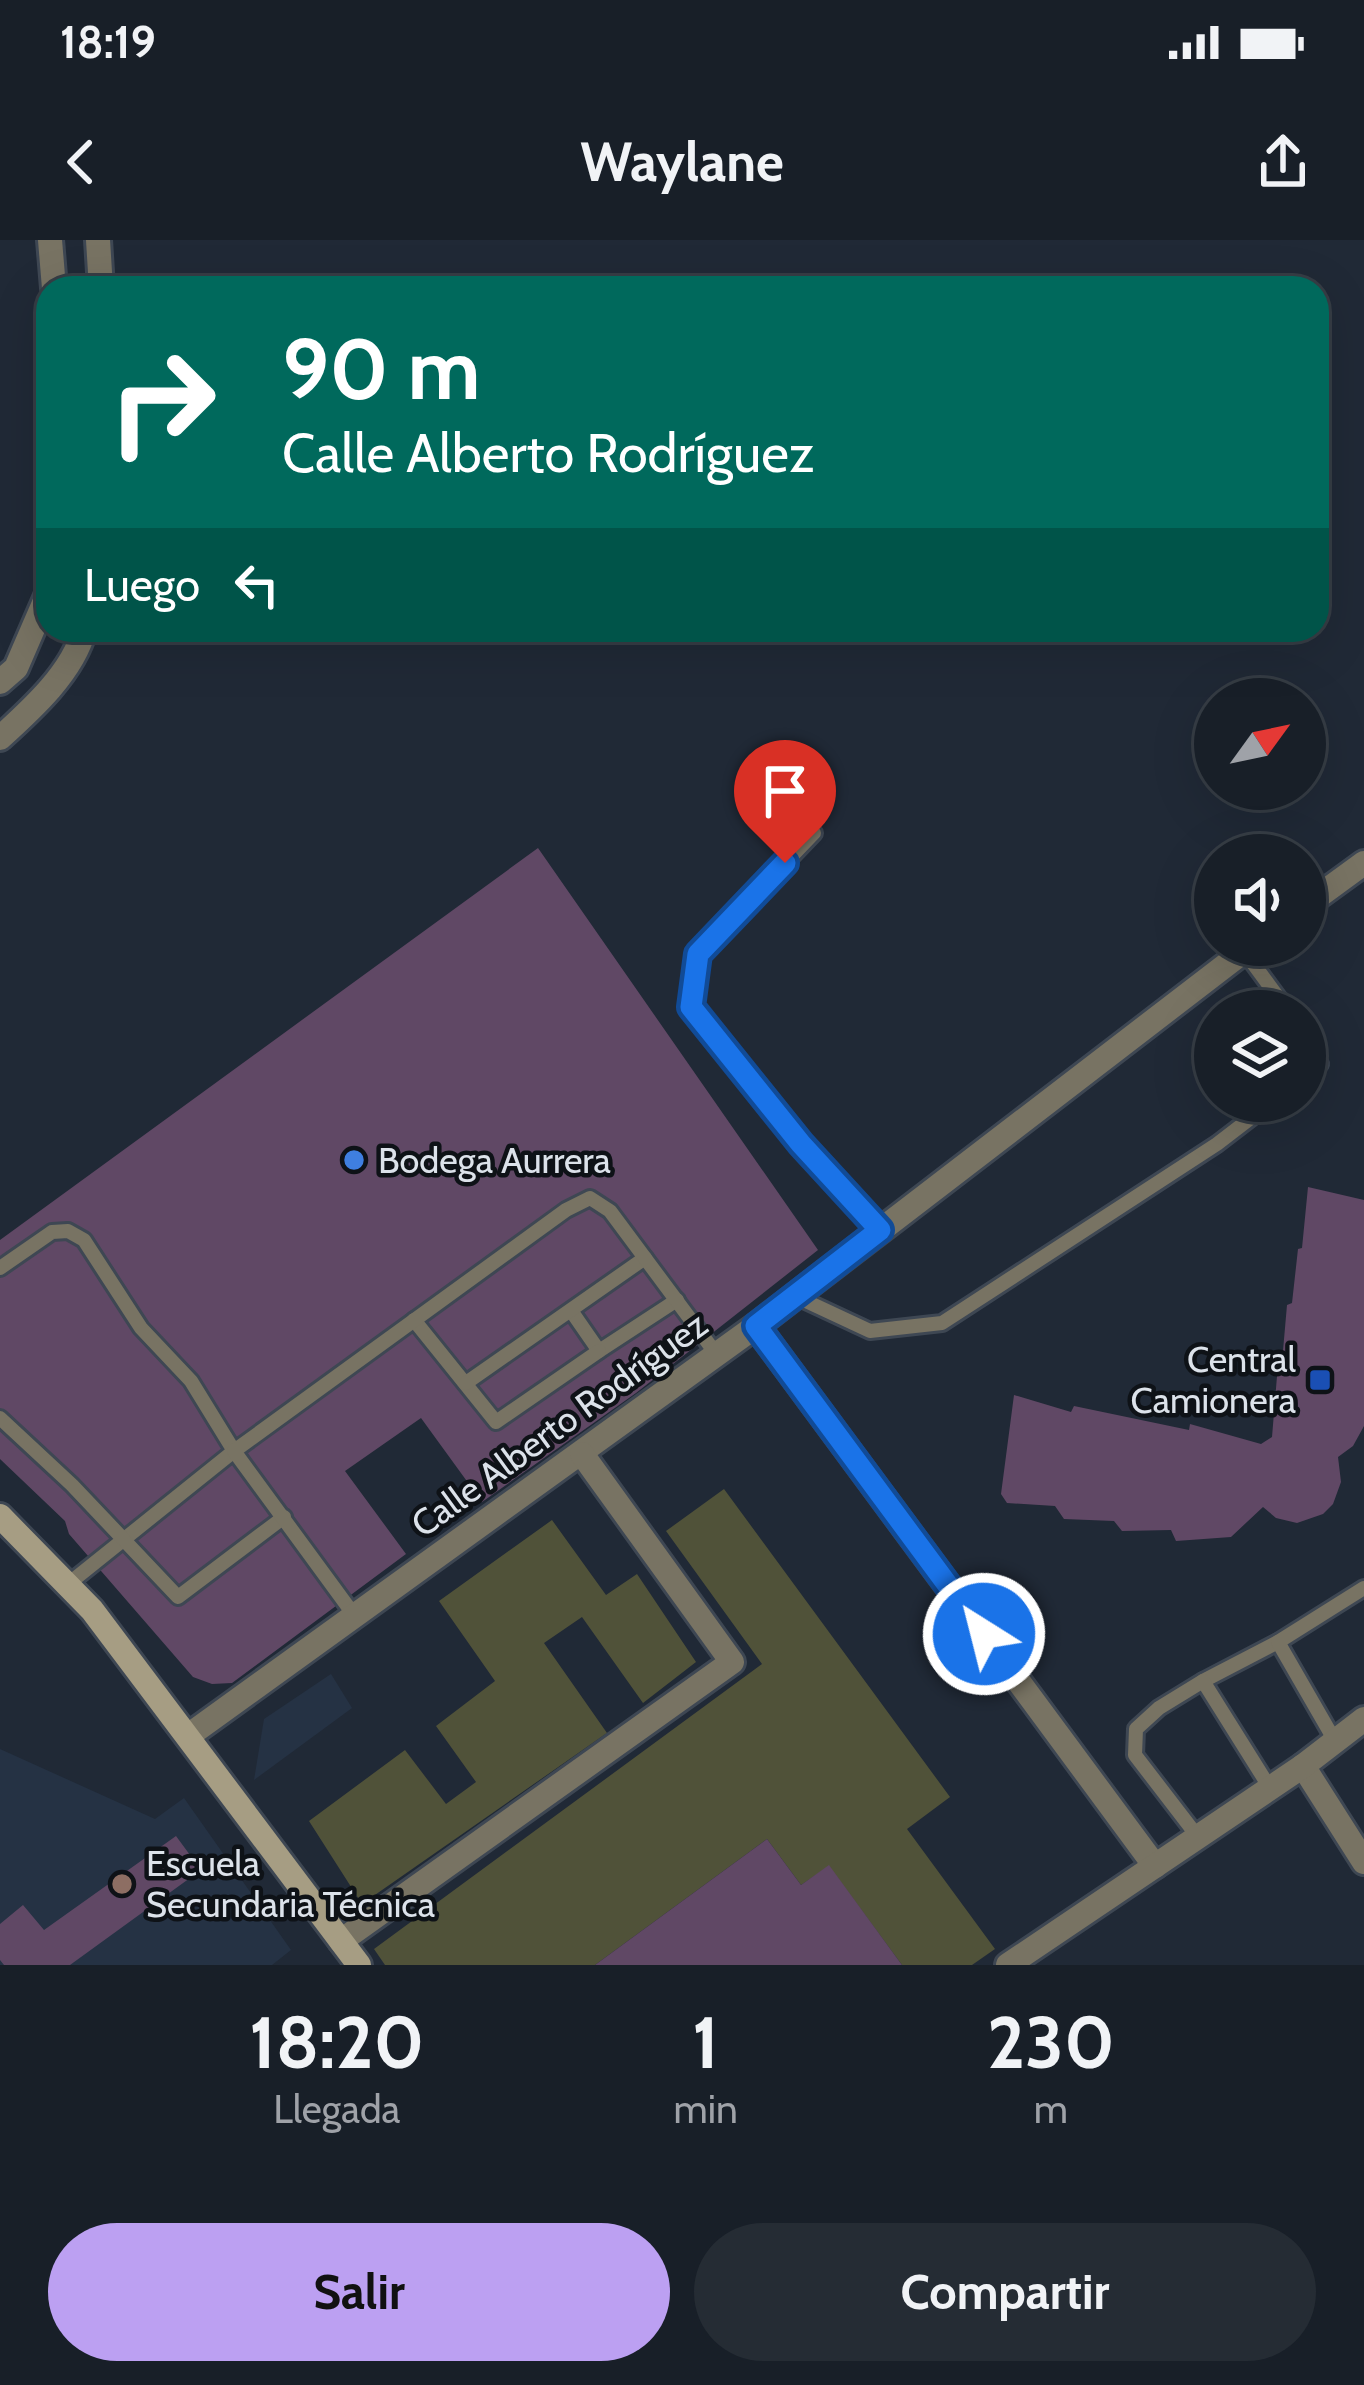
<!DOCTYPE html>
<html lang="es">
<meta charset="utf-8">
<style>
:root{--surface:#181f28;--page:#252c34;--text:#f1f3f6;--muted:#9fa2a8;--line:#363d45;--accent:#bca0f2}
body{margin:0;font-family:Cabin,sans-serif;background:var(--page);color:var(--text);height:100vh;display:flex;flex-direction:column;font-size:45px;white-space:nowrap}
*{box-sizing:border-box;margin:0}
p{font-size:39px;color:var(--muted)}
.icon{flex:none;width:66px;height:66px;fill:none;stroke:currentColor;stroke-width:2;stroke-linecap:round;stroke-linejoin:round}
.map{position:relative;height:1725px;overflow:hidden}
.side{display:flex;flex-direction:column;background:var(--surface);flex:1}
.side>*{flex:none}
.guide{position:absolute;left:36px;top:36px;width:1293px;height:366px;border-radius:36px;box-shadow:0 12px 48px #0002,0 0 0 3px var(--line);background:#00695c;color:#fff;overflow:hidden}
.needle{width:78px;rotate:57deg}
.controls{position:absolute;left:1194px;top:438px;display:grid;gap:24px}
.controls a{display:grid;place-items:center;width:132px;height:132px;border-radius:50%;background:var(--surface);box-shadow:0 12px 48px #0002,0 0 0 3px var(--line);font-size:60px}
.pin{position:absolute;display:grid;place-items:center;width:102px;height:102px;color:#fff;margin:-123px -51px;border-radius:50% 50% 50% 0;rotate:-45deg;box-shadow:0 0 12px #0007}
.pin .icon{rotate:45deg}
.me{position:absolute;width:132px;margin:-66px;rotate:324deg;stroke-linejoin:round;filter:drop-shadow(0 0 9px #0008)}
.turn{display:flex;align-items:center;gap:42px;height:252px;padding:0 48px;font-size:54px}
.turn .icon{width:156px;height:156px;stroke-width:2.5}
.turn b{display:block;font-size:84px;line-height:102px}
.then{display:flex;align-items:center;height:114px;padding:0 48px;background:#0003;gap:24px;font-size:45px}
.eta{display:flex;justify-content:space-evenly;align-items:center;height:204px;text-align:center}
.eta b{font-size:72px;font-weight:800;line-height:84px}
.button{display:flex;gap:24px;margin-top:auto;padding:24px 48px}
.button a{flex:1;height:138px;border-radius:72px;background:var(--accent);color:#111;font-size:48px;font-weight:800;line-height:138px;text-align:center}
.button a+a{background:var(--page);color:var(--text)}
.status{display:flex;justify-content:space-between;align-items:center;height:84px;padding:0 60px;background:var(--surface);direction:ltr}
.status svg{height:33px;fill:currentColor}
header{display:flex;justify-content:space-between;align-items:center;height:156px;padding:0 48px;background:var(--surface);font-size:54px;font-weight:800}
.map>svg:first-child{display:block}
.built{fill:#253244}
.green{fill:#505239}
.building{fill:#604865}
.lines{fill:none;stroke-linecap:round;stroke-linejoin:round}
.lane-casing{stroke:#3e4753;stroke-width:20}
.street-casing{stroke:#3e4753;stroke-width:30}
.secondary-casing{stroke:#3e4753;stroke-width:30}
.lane{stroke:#787363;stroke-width:14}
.street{stroke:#787363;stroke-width:24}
.secondary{stroke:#a69d83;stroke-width:24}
.route-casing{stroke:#114b97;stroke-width:30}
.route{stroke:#1a73e8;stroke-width:21}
.shop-dot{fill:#3f7fe0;stroke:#0e1217;stroke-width:4.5}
.transit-dot{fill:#1a4fb4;stroke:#0e1217;stroke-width:4.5}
.education-dot{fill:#8d6e63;stroke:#0e1217;stroke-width:4.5}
.labels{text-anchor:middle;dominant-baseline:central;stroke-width:9;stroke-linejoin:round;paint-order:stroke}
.poi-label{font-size:36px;fill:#dce2ea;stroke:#0e1217;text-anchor:start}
.street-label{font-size:36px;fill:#dce2ea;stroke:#0e1217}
</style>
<div class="status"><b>18:19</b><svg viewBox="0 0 49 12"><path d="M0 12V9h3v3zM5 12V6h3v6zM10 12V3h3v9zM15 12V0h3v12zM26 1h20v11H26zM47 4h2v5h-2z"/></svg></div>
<header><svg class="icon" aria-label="back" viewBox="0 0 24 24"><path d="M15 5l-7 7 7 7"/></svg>Waylane<svg class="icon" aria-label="share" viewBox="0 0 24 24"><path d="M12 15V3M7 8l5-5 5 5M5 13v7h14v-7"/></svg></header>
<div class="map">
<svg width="1364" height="1725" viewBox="0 0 1364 1725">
<rect width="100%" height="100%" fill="#202936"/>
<g class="built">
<path d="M331,1434L352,1468L254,1540L264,1479Z"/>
<path d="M0,1509L155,1579L184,1558L291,1710L272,1725H0Z"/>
</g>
<g class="green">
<path d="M724,1249L950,1557L907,1589L995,1709L972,1725H902L829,1626L801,1645L767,1599L595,1725H385L374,1709L762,1424L666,1291Z"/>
<path d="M552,1280L606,1355L637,1334L696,1422L643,1463L582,1377L544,1403L607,1493L362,1664L309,1581L405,1510L446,1564L476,1542L436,1486L495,1441L439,1361Z"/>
</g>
<g class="building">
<path d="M538,608L818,1010L636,1153L482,1262L421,1178L345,1231L406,1314L232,1443L212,1444L193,1437L69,1294L65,1281L0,1219V1000Z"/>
<path d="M1308,947L1364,960V1186L1353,1206L1338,1217L1341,1242L1333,1264L1323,1274L1297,1283L1276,1278L1263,1267L1231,1297L1176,1301L1171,1290L1122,1291L1114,1281L1064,1279L1055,1266L1007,1263L1001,1254L1014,1155L1071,1172L1074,1166L1189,1190L1190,1184L1261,1204L1272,1197L1278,1124L1282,1122L1287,1065L1292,1063L1298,1009L1302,1008Z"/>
<path d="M176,1596L201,1630L70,1725H4L0,1720V1684L23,1665L44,1690Z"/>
<path d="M767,1599L801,1645L829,1625L902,1725H595Z"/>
</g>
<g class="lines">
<g class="lane-casing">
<g id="lane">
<path d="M814,593L698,714L691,767L801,904L881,990"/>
<path d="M1244,711L1288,771"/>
<path d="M1305,799L1320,824L1305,836"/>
<path d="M0,1028L52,992L68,991L84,1000L141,1088L191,1141L234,1211L67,1345"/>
<path d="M795,1056L870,1091L942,1083L1217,904L1273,861"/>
<path d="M572,1072L599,1111L677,1060"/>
<path d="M414,1080L496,1182L599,1111"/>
<path d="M466,1143L645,1018"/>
<path d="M0,1178L72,1245L178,1357L284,1277"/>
<path d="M354,1375L234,1211L566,970L590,958L610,971L717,1115"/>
<path d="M1203,1441L1278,1402"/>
<path d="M1335,1501L1278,1402L1364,1348"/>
<path d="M1198,1597L1135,1515L1136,1489L1159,1468L1203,1441L1270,1548"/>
</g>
</g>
<g class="street-casing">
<g id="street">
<path d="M50,0L54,48"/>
<path d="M98,0L101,48"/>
<path d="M0,442L16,428L48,354"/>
<path d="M0,498C32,469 73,432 84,390"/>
<path d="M1305,666L1364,623"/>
<path d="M756,1086L1155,1626"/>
<path d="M188,1496L756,1086L1252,705"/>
<path d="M1303,1526L1364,1622"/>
<path d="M341,1701L732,1422L582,1214"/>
<path d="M1008,1725L1303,1526L1364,1479"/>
</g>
</g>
<g class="secondary-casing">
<path id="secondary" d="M0,1276L92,1370L359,1725"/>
</g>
<use href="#lane" class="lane"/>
<use href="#street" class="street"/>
<use href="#secondary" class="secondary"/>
</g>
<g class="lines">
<g class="route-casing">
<path id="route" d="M785,623L698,714L691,767L801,904L880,990L756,1086L984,1394"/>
</g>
<use href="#route" class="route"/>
</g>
<circle class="shop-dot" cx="354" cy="920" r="12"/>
<rect class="transit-dot" x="1308" y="1128" width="24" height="24" rx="6"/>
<circle class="education-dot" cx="122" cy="1644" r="12"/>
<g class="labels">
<g class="poi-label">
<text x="378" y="920">Bodega Aurrera</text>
<text x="1296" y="1119" text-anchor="end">Central<tspan x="1296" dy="41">Camionera</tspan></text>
<text x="146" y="1623">Escuela<tspan x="146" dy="41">Secundaria Técnica</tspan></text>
</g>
<g class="street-label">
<text transform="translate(559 1184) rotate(-36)">Calle Alberto Rodríguez</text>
</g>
</g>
</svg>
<div class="controls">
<a><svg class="needle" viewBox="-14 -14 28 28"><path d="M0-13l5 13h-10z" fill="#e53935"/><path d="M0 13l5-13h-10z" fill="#9fa2a8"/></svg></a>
<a><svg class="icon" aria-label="sound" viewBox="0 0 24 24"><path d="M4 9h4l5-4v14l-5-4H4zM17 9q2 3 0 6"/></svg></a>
<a><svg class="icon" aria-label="layers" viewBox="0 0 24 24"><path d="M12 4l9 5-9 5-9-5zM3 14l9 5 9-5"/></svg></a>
</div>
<div class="pin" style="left:785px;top:623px;background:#d93025"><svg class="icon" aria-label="arrive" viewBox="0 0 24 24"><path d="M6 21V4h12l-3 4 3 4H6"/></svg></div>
<svg class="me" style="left:984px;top:1394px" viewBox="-20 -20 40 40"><circle r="17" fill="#1a73e8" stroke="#fff" stroke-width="3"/><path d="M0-11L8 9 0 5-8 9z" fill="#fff"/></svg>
<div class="guide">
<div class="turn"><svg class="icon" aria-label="right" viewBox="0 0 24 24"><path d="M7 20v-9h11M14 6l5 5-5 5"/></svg><div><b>90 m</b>Calle Alberto Rodríguez</div></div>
<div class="then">Luego<svg class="icon" aria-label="left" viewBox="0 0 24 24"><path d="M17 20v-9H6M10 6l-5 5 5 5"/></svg></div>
</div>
</div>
<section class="side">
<div class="eta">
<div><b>18:20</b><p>Llegada</p></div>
<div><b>1</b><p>min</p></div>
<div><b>230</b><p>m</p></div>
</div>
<div class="button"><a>Salir</a><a>Compartir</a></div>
</section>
